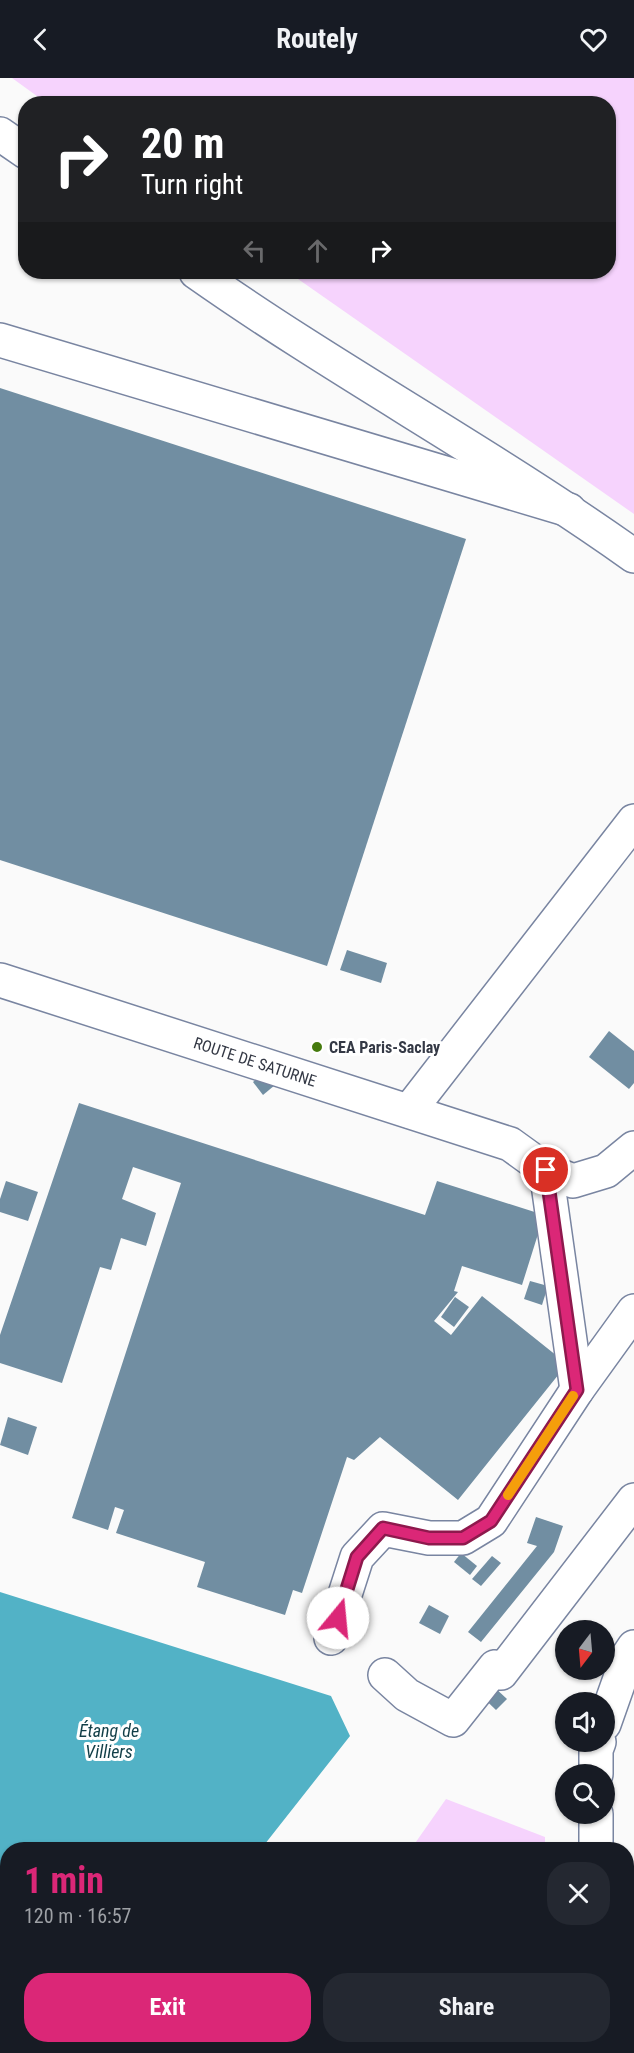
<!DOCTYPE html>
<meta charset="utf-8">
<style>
:root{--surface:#171b24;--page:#242831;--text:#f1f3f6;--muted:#9ea1a6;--accent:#db2777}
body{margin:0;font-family:"Roboto Condensed",sans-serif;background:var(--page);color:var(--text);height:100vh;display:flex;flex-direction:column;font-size:22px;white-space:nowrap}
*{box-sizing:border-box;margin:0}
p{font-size:20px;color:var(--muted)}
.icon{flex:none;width:33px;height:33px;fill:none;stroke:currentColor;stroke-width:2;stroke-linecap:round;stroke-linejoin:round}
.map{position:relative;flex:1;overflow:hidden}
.drawer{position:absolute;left:0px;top:1764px;width:634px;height:212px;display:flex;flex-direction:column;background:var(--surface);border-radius:24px 24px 0 0;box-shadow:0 2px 4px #0004}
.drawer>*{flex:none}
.hud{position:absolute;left:18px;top:18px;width:598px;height:183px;border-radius:24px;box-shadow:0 2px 4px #0004;background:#202124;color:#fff;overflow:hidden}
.needle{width:39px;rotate:196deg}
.buttons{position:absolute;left:555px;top:1542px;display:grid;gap:12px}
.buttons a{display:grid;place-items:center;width:60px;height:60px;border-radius:50%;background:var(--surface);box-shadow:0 2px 4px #0004;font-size:30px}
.pin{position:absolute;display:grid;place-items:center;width:51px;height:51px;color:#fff;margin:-26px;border:3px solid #fff;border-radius:50%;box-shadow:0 2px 6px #0007}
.me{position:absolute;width:66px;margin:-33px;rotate:17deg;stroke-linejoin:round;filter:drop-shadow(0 0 4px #0008)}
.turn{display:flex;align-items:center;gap:21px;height:126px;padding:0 24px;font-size:27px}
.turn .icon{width:78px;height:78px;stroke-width:2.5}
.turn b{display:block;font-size:42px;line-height:51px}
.lanes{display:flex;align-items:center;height:57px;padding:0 24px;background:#0003;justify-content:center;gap:30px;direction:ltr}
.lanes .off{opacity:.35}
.round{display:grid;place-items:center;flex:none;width:63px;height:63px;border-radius:24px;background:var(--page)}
.summary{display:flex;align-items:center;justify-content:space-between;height:102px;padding:0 24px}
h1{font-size:36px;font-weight:700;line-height:45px;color:var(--accent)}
.action{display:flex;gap:12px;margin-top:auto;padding:12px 24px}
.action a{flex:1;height:69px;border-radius:24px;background:var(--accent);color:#fff;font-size:24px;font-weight:700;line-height:69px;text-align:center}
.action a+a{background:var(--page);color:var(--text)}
header{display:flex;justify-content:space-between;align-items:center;height:78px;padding:0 24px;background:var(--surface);font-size:27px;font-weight:700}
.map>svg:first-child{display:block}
.green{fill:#f6d3fd}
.water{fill:#52b2c6}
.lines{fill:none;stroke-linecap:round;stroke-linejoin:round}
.stream{stroke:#52b2c6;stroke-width:9}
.building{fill:#718ea2}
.minor-casing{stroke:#7985a1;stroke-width:36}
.path{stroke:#b2b4b9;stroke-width:4;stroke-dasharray:6 3;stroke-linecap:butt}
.minor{stroke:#fff;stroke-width:33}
.route-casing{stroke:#8e194d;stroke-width:15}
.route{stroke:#db2777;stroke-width:10}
.slow{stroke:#f59e0b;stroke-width:10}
.poi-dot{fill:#467b0e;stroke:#fff;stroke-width:2}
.labels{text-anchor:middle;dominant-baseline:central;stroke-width:6;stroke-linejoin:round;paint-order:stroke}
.poi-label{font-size:16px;font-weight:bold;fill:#343945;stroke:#fff;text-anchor:start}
.street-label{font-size:16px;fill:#343945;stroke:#fff}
.water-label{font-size:18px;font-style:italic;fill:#113e47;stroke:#fff}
</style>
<header><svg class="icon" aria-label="back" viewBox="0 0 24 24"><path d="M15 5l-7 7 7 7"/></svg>Routely<svg class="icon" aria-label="heart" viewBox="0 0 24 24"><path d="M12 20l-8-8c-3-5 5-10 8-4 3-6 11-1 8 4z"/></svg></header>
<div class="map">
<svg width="634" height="1975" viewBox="0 0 634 1975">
<rect width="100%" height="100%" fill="#fafafa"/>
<g class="green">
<path d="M12,0H634V436L288,194H609V26H48Z"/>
<path d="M446,1721L545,1759V1771H411Z"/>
<path d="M270,1968H508L503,1975H265Z"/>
</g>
<path class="water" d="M0,1514L331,1618L350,1658L261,1771L8,1772V1968H108L103,1975H0Z"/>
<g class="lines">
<path class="stream" d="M627,1960L634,1962"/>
</g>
<g class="building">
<path d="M0,310L466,461L327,888L0,782Z"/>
<path d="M347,872L387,885L381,905L340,892Z"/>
<path d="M609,953L634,973V1005L629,1011L589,979Z"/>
<path d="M271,989L281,1002L263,1017L253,1004Z"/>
<path d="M79,1025L425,1137L437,1103L544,1137L522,1207L462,1188L454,1213L458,1214L434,1243L451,1257L482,1218L567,1286L458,1422L380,1359L354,1382L347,1379L302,1515L293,1512L285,1537L197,1509L205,1484L116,1455L124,1432L115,1429L108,1452L72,1440L181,1105L133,1089L122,1121L156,1135L146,1168L121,1160L111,1192L100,1189L62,1305L0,1285V1257Z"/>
<path d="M6,1103L38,1114L28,1143L0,1134V1121Z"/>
<path d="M530,1203L548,1208L542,1227L524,1221Z"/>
<path d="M455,1219L469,1229L454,1249L441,1239Z"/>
<path d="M8,1339L37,1349L28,1377L0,1367Z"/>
<path d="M536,1439L563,1448L554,1474L481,1564L468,1554L537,1468L527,1465Z"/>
<path d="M461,1475L477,1488L470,1497L454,1484Z"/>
<path d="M492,1478L501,1485L481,1508L472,1501Z"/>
<path d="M429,1527L449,1538L440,1556L419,1545Z"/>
<path d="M480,1596L507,1621L496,1632L470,1607Z"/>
</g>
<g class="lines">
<g class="minor-casing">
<g id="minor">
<path d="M0,56L26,74"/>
<path d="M196,194C338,294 492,377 634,478"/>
<path d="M0,262L569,432"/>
<path d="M0,902L510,1066L546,1092L573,1103L606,1093L634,1070"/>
<path d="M409,1033L634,743"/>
<path d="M546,1092L577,1312"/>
<path d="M331,1560L357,1479L383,1451L429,1460H463L491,1443L577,1312L634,1233"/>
<path d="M385,1597L407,1617L453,1642L495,1589L501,1595L634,1422"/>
<path d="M604,1646L628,1578L634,1569"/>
<path d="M596,1696V1672L599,1664"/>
<path d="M596,1736V1772"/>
<path d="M552,1975L555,1968"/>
</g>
</g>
<g class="path">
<path d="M627,1851V1870"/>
<path d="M606,1975L610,1968"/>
</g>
<use href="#minor" class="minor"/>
</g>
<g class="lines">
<g class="route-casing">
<path id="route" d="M338,1540L357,1479L383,1450L429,1460H463L491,1443L577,1312L546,1092"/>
</g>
<use href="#route" class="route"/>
<path class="slow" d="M508,1417L573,1318"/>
</g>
<circle class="poi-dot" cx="317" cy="969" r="6"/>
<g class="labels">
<g class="poi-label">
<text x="329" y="969">CEA Paris-Saclay</text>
</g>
<g class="street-label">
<text transform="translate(255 984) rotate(18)">ROUTE DE SATURNE</text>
</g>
<g class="water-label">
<text x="109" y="1652">Étang de<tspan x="109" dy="21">Villiers</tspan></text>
</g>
</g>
</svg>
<div class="buttons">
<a><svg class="needle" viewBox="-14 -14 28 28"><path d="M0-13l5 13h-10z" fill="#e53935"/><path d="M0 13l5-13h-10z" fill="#9ea1a6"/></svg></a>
<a><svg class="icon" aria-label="sound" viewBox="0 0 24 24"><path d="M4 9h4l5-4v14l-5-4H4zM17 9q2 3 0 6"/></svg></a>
<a><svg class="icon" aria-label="search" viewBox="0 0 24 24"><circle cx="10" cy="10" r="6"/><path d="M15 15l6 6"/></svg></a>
</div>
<div class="pin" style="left:546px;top:1092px;background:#d93025"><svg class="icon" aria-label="arrive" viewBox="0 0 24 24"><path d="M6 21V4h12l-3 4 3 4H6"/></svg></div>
<svg class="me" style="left:338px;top:1540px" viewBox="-20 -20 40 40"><circle r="19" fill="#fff"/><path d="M0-13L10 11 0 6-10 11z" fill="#db2777"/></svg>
<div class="hud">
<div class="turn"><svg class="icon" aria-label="right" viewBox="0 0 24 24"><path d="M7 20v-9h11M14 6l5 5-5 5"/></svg><div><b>20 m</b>Turn right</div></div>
<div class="lanes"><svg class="icon off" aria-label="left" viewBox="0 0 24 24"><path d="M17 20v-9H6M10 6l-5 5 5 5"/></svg><svg class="icon off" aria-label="ahead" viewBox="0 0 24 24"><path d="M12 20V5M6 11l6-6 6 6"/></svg><svg class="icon" aria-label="right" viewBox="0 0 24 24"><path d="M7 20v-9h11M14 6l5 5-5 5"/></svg></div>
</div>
<section class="drawer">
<div class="summary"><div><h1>1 min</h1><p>120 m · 16:57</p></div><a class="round"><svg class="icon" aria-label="close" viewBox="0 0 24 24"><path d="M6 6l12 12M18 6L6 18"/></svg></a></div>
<div class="action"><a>Exit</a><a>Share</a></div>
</section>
</div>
